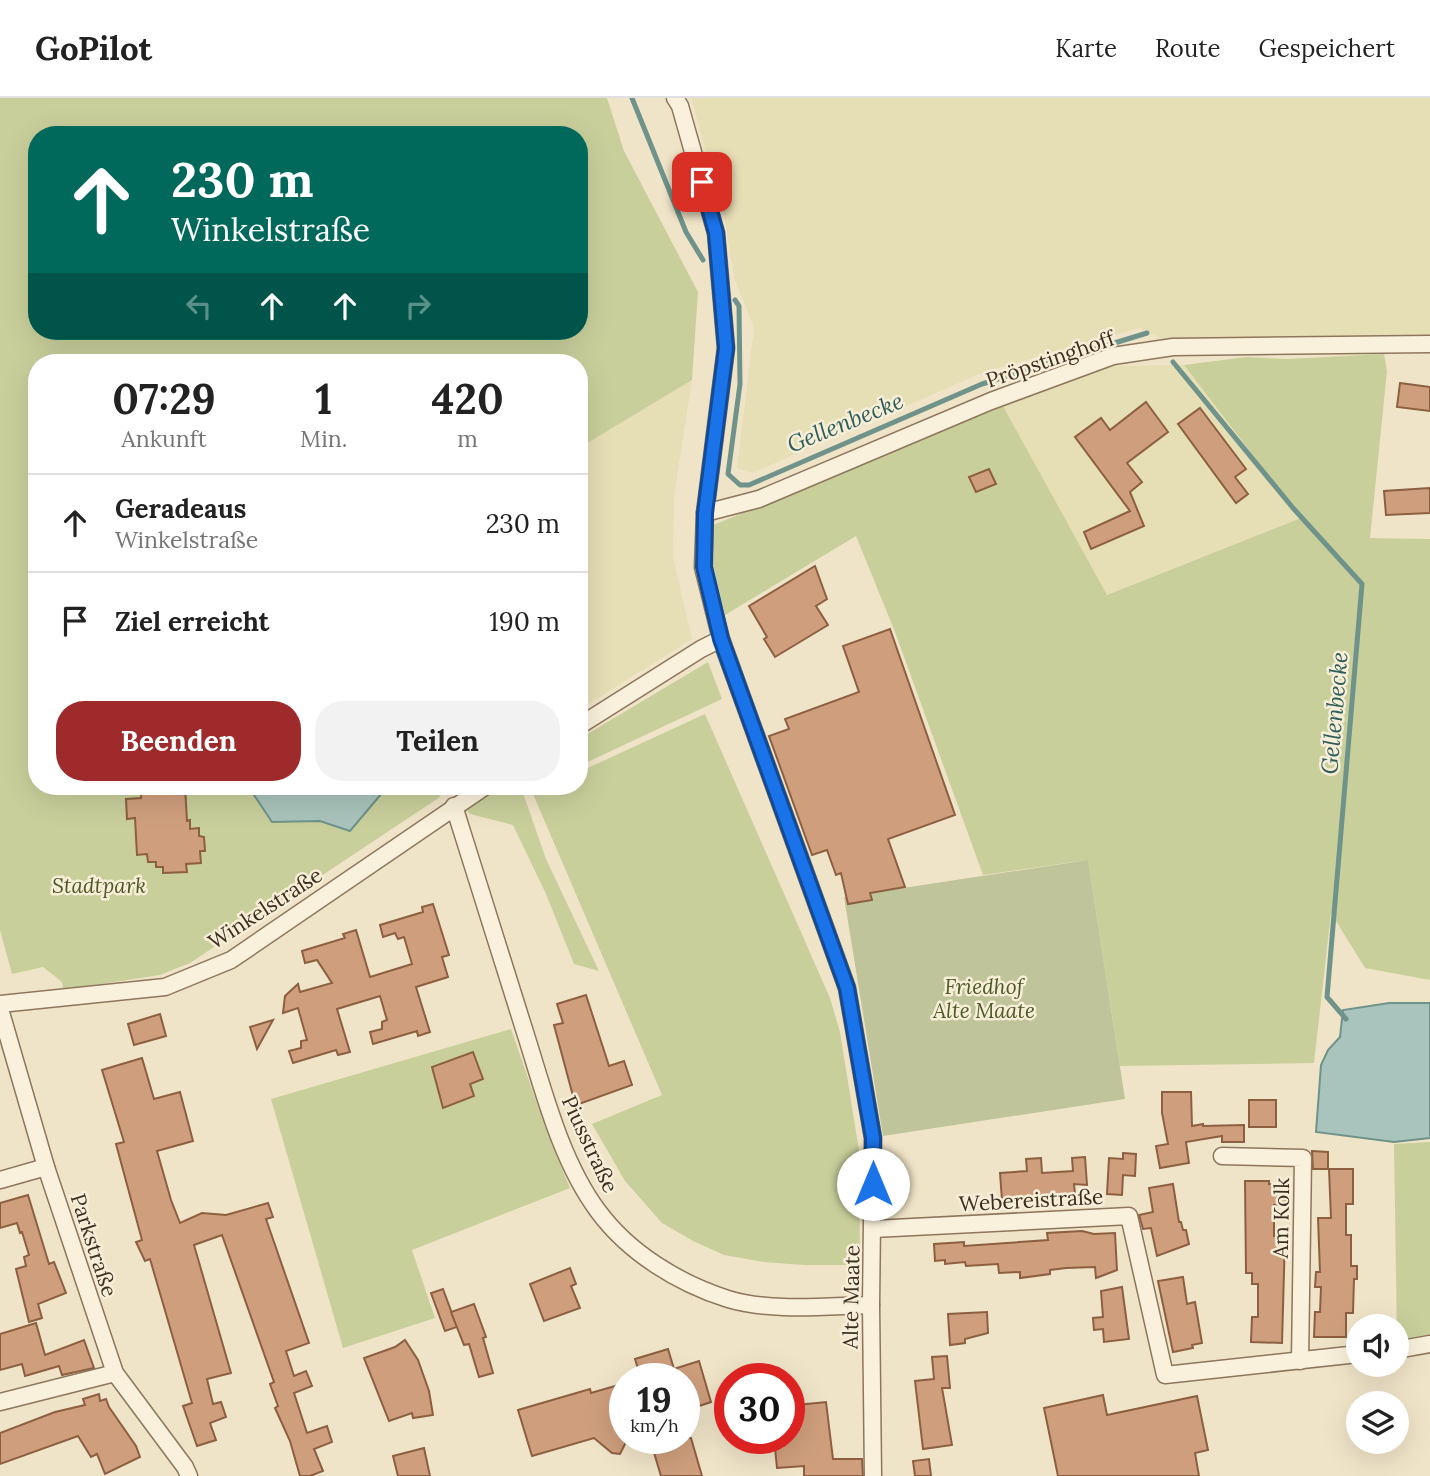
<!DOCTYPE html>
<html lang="de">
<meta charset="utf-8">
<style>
:root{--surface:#fff;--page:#f2f2f2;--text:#222;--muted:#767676;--line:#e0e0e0;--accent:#9e2a2b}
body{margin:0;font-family:Lora,serif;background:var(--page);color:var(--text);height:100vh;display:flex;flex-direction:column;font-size:26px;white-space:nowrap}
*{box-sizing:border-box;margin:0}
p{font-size:23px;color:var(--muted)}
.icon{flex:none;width:38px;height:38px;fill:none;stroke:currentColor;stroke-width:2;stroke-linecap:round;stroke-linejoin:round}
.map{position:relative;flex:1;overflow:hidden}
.sheet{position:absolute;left:28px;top:256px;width:560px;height:441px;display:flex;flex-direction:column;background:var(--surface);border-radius:28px;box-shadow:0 7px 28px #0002}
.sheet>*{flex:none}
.guide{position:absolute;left:28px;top:28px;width:560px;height:214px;border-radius:28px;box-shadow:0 7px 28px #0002;background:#00695c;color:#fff;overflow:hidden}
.fabs{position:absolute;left:1346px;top:1216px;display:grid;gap:14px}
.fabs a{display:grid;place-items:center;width:63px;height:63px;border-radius:50%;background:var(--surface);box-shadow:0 7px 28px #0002;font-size:35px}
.speed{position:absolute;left:609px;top:1265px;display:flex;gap:14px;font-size:35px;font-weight:700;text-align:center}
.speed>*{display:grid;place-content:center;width:91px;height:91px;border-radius:50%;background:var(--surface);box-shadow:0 7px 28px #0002;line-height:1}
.speed small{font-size:18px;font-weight:400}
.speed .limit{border:10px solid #d22;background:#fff;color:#111}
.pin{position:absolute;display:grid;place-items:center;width:60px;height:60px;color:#fff;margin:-30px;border-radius:14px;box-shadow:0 4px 10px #0006}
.me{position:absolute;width:77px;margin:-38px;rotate:0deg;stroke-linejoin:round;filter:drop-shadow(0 0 5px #0008)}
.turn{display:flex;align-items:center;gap:24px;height:147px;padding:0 28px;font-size:32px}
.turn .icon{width:91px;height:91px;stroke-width:2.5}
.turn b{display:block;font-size:49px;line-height:60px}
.lanes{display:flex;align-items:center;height:66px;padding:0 28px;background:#0003;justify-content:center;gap:35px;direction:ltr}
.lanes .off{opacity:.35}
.eta{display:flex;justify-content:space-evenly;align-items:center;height:119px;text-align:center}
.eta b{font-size:42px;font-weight:700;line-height:49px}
.action{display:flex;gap:14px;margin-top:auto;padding:14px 28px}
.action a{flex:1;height:80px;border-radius:28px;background:var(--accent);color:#fff;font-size:28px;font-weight:700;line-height:80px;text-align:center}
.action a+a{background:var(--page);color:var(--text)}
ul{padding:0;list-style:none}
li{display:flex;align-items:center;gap:21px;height:98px;padding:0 28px;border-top:2px solid var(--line)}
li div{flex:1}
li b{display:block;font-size:26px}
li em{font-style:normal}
header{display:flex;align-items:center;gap:42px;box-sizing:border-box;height:98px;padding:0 35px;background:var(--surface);border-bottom:2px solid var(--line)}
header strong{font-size:33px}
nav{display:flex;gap:38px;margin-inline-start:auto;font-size:24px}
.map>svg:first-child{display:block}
.farmland{fill:#e6deb5}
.green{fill:#c9cf9b;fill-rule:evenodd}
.cemetery{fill:#bfc49a}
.water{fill:#a9c4bc;stroke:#6f938a;stroke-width:2}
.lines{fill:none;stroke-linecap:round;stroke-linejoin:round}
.stream{stroke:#6f938a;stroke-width:5}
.building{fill:#cf9f7d;stroke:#8d5f41;stroke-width:2}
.minor-casing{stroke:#8d765c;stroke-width:19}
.minor{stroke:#faf1dc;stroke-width:16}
.route-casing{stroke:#114b97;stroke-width:18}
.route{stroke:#1a73e8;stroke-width:12}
.labels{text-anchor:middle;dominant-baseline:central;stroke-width:5;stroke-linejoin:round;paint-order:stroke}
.street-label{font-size:21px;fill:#3d2e20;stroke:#f7eed8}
.park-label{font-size:21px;font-style:italic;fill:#4d5a26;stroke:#f7eed8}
.water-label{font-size:23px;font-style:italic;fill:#2f5d5a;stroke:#f7eed8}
</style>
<header>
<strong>GoPilot</strong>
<nav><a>Karte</a><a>Route</a><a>Gespeichert</a></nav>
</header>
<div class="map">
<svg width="1430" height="1378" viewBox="0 0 1430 1378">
<rect width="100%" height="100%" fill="#f0e4c8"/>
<g class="farmland">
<path d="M691,0H1430V239H1241L1167,243L1140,230L984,274L752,375L737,370L754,230L734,180L725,122Z"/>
<path d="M1184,267L1301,420L1106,497L1003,308L1112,268Z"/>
<path d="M692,282L674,398L673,459L692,541L579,612V350Z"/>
</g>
<g class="green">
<path d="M0,0H607L624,53L698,194L692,282L579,350V264H37V688H435L440,699L190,865L160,877L63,892L62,884L43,869L12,876L0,832ZM37,37H579V233H37Z"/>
<path d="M1384,256L1387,273L1370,440L1430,441V882L1365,870L1331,815L1314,965L1120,968L1088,762L983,777L895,534L856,438L725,517L710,462L711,428L1003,308L1107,497L1301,420L1184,267L1246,259L1288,261Z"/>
<path d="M708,564L722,601L579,668V641Z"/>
<path d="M705,616L830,900L840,934L859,1053L860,1167H804L764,1164L724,1157L693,1143L662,1125L625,1083L592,1026L662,997L533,696L551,688H579V674Z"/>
<path d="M500,688H537L523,695L546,761L599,873L574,866L546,796L513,727L470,716L464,709Z"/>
<path d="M511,931L548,1037L570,1090L412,1152L435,1220L343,1250L271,1001Z"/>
<path d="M1430,1044V1239L1397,1245L1394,1046Z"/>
</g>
<path class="cemetery" d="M1088,762L1125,1001L883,1038L844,799Z"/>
<g class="water">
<path d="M248,688H388L350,733L320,723L272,724Z"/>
<path d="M1389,905H1430V1040L1394,1044L1316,1034L1321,967L1328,952L1340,939L1343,912Z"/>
</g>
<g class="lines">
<g class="stream">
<path d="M632,0L686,134L703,162"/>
<path d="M735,202L739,208L740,286L728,376L740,387H749L982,286L1147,235"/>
<path d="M1173,264L1293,410L1362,486L1327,899L1346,921"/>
</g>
</g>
<g class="building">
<path d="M1400,285L1430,289V313L1397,309Z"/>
<path d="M1146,304L1168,334L1127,365L1142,384L1130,394L1144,428L1091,451L1084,434L1130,413L1075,339L1101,320L1110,332Z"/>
<path d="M1200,310L1246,371L1235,379L1248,396L1236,405L1178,326Z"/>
<path d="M989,371L996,386L976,394L969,379Z"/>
<path d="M1430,390V415L1386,417L1384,393Z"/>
<path d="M815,468L827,501L816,508L828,527L775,559L764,541L767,539L749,508Z"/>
<path d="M890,531L955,717L888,741L905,789L870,795L872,802L848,806L841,775L836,777L827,752L812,757L769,638L789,631L785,621L859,594L843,548Z"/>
<path d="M141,688H185L187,723L190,722V731L199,730V738L204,739L205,753H200L201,765L186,766L187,774L163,775V769H156V764H148L147,756L137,757L135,720L127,721L126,701L141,700Z"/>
<path d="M433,806L449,857L442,859L448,879L416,889L430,934L418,938L417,933L373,946L370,934L382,931V924L387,922L380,898L337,911L350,954L338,957L336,952L293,965L289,953L301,950V943L307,942L298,910L283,915L285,898L298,886L300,894L332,885L317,862L305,865L302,853L345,840L343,836L356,832L370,879L412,866L404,839L398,841L395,835L383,839L380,827L423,814L422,809Z"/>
<path d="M586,897L609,968L624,963L632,987L579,1006L576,997L573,998L554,927L563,925L557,906Z"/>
<path d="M160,916L166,938L134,947L128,926Z"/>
<path d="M273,922L257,951L250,929Z"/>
<path d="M473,954L483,981L470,986L474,998L443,1010L432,969Z"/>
<path d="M142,960L154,1001L180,994L193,1043L157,1053L171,1102L180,1125L202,1115L226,1117L268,1105L273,1119L266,1121L309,1245L286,1253L294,1278L306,1273L312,1288L294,1295L307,1335L327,1328L332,1344L314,1351L323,1373L310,1378H300L290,1343L275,1310L278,1308L270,1286L274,1284L222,1137L194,1147L231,1275L207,1281L213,1306L221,1304L226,1319L210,1325L216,1342L197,1348L183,1308L192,1305L150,1161L145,1163L136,1144L142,1142L116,1046L124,1044L102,972Z"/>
<path d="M1162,994H1191L1192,1028L1203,1026V1028L1244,1027V1044H1222V1038L1186,1044L1189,1065L1160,1070L1156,1048L1168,1046L1162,1015Z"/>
<rect x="1249" y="1002" width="27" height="27"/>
<path d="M1312,1053L1328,1054V1071H1313Z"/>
<path d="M1123,1055L1136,1056L1135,1078L1123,1077L1122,1097L1107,1096L1109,1060L1123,1061Z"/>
<path d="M1085,1059L1087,1087L1074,1086L1075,1096L1002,1102L1000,1075L1027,1073L1026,1061L1041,1060L1042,1075L1073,1073L1072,1060Z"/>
<path d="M1329,1071H1353V1106H1346V1137H1351V1168H1357V1181H1354L1353,1215H1346V1239H1314L1315,1214H1320L1321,1189H1315L1316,1174H1320L1318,1120H1331Z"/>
<path d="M1245,1083H1269V1086L1286,1087V1107H1274V1138L1285,1139L1282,1245L1251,1244L1252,1219H1258V1186H1252V1175H1246Z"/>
<path d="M1173,1086L1179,1124H1181L1183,1132H1186L1189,1146L1157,1158L1151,1130L1143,1131L1139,1117L1153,1114L1149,1090Z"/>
<path d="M28,1097L49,1166L54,1164L66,1195L38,1206L42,1220L29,1224L16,1171L26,1168L24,1159L29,1157L22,1134L20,1135L17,1125L0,1130V1105Z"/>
<path d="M1082,1133L1094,1136L1115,1135L1117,1172L1096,1180L1095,1169L1066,1170L1050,1172V1176L1020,1180V1174L999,1175L998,1166L966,1168L965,1164L945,1166V1162L935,1163L934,1146L964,1144V1148L1048,1142L1047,1135Z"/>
<path d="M570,1170L576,1186L571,1188L580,1210L544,1223L530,1186Z"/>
<path d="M1183,1179L1187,1206L1195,1204L1202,1245L1192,1247L1193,1250L1173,1254L1158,1183Z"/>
<path d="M1122,1189L1129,1241L1104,1244L1103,1231L1094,1232L1093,1220L1103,1219L1101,1193Z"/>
<path d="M443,1191L457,1229L445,1233L431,1195Z"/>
<path d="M474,1206L486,1239L483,1240L493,1275L479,1279L469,1246L464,1247L451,1214Z"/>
<path d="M987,1214L988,1235L965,1241V1245L950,1247L948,1216Z"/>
<path d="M36,1225L45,1257L84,1242L94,1270L62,1277L59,1268L25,1278L22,1266L0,1272V1236Z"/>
<path d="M405,1242L418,1262L429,1293L433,1317L413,1320L412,1315L389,1323L364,1260L395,1249Z"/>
<path d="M668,1251L674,1271L699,1263L711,1304L684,1313V1281H641L635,1261Z"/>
<path d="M947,1258L950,1290H942L952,1347L923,1351L915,1283L934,1281L932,1259Z"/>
<path d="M625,1285V1346L620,1356L612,1355L594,1340L532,1358L518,1312L590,1291L591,1295Z"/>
<path d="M99,1296L100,1303L106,1301L109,1309L136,1348L140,1359L105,1376L97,1356L91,1359L78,1338L0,1366V1335L55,1314L85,1307L83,1301Z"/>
<path d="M1103,1297L1107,1317L1197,1298L1208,1352L1195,1355L1199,1378H1058L1044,1310Z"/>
<path d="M826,1304L833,1361H862L863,1378H804V1368L777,1370L774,1340H789V1329L800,1328L797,1307Z"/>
<path d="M660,1340H691L702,1378H661L652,1348L661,1345Z"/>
<path d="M424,1350L430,1378H398L393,1358Z"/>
<path d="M929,1361L931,1378H915L913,1363Z"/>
</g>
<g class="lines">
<g class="minor-casing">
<g id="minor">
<path d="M675,0L680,8L716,135L726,250L705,415L703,469L721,541L847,890L873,1040L871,1207L873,1378"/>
<path d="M705,415L759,401L991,303L1113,258L1173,249L1430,246"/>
<path d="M579,628L701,551L721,541"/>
<path d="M454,708C477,782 501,857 524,931C543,990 560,1062 598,1113C629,1155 678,1185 728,1201C770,1214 826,1208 871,1207"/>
<path d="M0,906L165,889L231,862L486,688"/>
<path d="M0,911L46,1069L115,1275L185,1369L189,1378"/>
<path d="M1222,1058L1303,1060L1300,1263"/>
<path d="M0,1082L46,1069"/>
<path d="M873,1131L1129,1118L1165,1277L1358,1256"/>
<path d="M1396,1252L1430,1246"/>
<path d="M0,1304L115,1275"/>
</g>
</g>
<use href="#minor" class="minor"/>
</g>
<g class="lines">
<g class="route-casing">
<path id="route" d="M702,84L716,135L726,250L705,415L704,469L721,541L847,890L873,1040V1086"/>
</g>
<use href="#route" class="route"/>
</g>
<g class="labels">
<g class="street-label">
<text transform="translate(1050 261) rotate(-19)">Pröpstinghoff</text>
<text transform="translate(265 810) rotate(-33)">Winkelstraße</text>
<text transform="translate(590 1046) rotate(65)">Piusstraße</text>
<text transform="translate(1031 1102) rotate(-3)">Webereistraße</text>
<text transform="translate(1281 1120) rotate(-89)">Am Kolk</text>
<text transform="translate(94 1147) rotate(72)">Parkstraße</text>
<text transform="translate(851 1199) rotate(-89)">Alte Maate</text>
</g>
<g class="park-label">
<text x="99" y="787">Stadtpark</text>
<text x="984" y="888">Friedhof<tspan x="984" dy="24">Alte Maate</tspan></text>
</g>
<g class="water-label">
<text transform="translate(845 324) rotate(-22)">Gellenbecke</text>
<text transform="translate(1334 615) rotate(-85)">Gellenbecke</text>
</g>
</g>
</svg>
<div class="fabs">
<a><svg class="icon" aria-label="sound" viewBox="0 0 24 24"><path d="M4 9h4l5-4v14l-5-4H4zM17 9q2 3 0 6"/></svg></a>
<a><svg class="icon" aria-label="layers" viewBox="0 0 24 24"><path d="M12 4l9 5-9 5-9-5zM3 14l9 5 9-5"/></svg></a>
</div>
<div class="speed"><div>19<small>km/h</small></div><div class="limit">30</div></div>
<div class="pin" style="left:702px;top:84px;background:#d93025"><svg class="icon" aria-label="arrive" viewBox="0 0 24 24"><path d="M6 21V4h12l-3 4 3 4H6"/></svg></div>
<svg class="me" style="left:873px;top:1086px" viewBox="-20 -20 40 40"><circle r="19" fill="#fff"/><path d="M0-13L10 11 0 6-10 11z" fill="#1a73e8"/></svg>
<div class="guide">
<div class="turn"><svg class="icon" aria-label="ahead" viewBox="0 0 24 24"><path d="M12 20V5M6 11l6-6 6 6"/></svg><div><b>230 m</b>Winkelstraße</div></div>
<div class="lanes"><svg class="icon off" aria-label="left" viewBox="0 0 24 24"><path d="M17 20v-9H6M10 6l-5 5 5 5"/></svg><svg class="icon" aria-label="ahead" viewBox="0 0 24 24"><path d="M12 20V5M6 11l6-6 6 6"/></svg><svg class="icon" aria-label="ahead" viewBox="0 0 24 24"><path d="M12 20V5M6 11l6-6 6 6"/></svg><svg class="icon off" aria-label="right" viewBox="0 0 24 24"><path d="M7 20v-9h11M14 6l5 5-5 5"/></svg></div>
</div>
<section class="sheet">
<div class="eta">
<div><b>07:29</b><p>Ankunft</p></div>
<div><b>1</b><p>Min.</p></div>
<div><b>420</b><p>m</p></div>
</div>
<ul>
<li><svg class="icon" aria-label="ahead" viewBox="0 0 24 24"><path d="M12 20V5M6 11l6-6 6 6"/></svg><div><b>Geradeaus</b><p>Winkelstraße</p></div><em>230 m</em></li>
<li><svg class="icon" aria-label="arrive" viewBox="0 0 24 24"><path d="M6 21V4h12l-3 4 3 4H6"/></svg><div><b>Ziel erreicht</b></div><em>190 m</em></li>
</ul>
<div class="action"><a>Beenden</a><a>Teilen</a></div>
</section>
</div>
